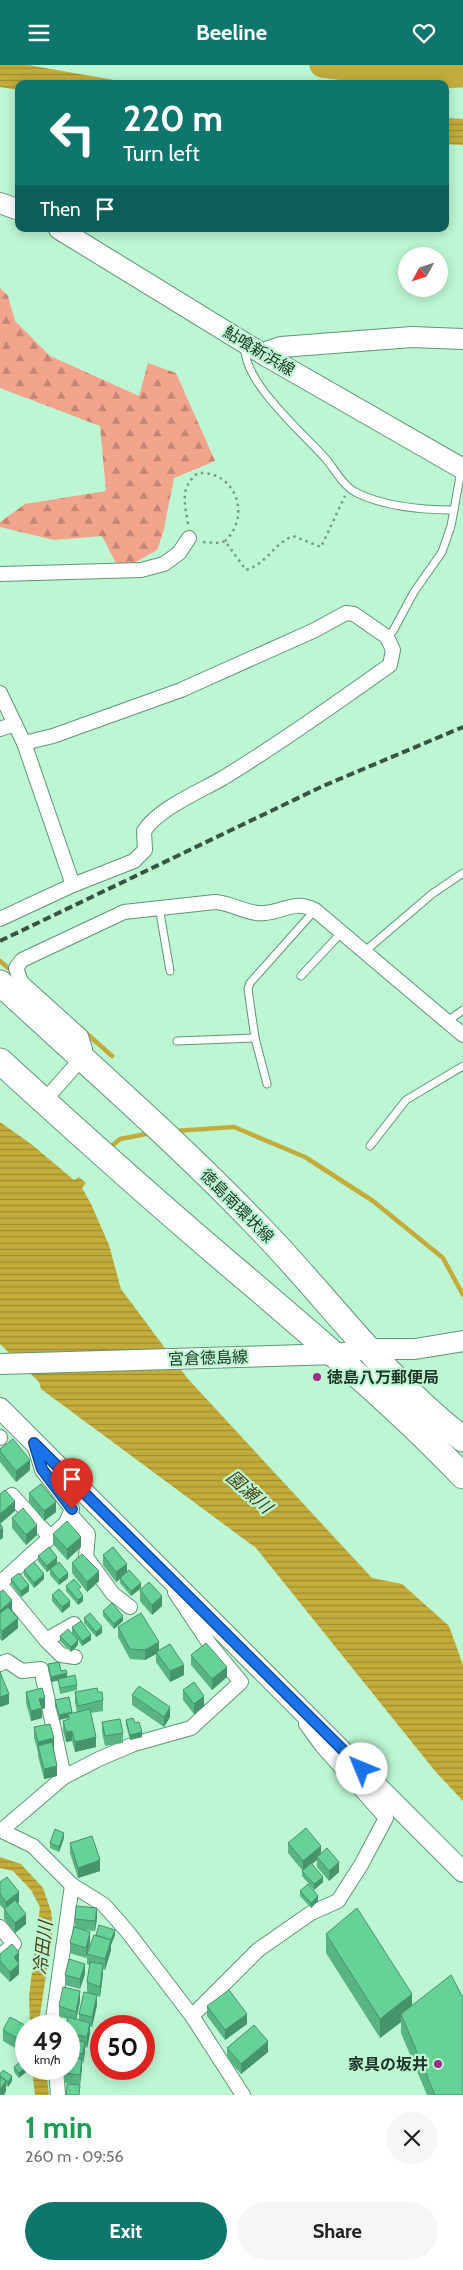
<!DOCTYPE html>
<meta charset="utf-8">
<style>
:root{--surface:#fff;--page:#f6f6f6;--text:#202124;--muted:#757577;--accent:#0f766e}
body{margin:0;font-family:Cabin,"Noto Sans JP",sans-serif;background:var(--page);color:var(--text);height:100vh;display:flex;flex-direction:column;font-size:19px;white-space:nowrap}
*{box-sizing:border-box;margin:0}
p{font-size:16px;color:var(--muted)}
.icon{flex:none;width:28px;height:28px;fill:none;stroke:currentColor;stroke-width:2;stroke-linecap:round;stroke-linejoin:round}
.map{position:relative;height:2030px;overflow:hidden}
.sheet{display:flex;flex-direction:column;background:var(--surface);flex:1}
.sheet>*{flex:none}
.hud{position:absolute;left:15px;top:15px;width:434px;height:152px;border-radius:10px;box-shadow:0 2px 12px #0003;background:#0f766e;color:#fff;overflow:hidden}
.needle{width:32px;rotate:230deg}
.tools{position:absolute;left:398px;top:182px;display:grid;gap:10px}
.tools a{display:grid;place-items:center;width:50px;height:50px;border-radius:50%;background:var(--surface);box-shadow:0 2px 12px #0003;font-size:25px}
.speed{position:absolute;left:15px;top:1950px;display:flex;gap:10px;font-size:25px;font-weight:700;text-align:center}
.speed>*{display:grid;place-content:center;width:65px;height:65px;border-radius:50%;background:var(--surface);box-shadow:0 2px 12px #0003;line-height:1}
.speed small{font-size:12px;font-weight:400}
.speed .limit{border:8px solid #d22;background:#fff;color:#111}
.pin{position:absolute;display:grid;place-items:center;width:42px;height:42px;color:#fff;margin:-51px -21px;border-radius:50% 50% 50% 0;rotate:-45deg;box-shadow:0 0 5px #0007}
.pin .icon{rotate:45deg}
.me{position:absolute;width:55px;margin:-28px;rotate:315deg;stroke-linejoin:round;filter:drop-shadow(0 0 4px #0008)}
.turn{display:flex;align-items:center;gap:18px;height:105px;padding:0 25px;font-size:22px}
.turn .icon{width:65px;height:65px;stroke-width:2.5}
.turn b{display:block;font-size:35px;line-height:42px}
.then{display:flex;align-items:center;height:48px;padding:0 25px;background:#0003;gap:10px;font-size:19px}
.round{display:grid;place-items:center;flex:none;width:52px;height:52px;border-radius:26px;background:var(--page)}
.headline{display:flex;align-items:center;justify-content:space-between;height:85px;padding:0 25px}
h1{font-size:30px;font-weight:700;line-height:38px;color:#1e9e55}
.button{display:flex;gap:10px;margin-top:auto;padding:10px 25px}
.button a{flex:1;height:58px;border-radius:30px;background:var(--accent);color:#fff;font-size:20px;font-weight:700;line-height:58px;text-align:center}
.button a+a{background:var(--page);color:var(--text)}
header{display:flex;justify-content:space-between;align-items:center;height:65px;padding:0 25px;background:var(--accent);color:#fff;font-size:22px;font-weight:700}
.map>svg:first-child{display:block}
.forest{fill:url(#forest-firs)}
.water{fill:url(#water-rules)}
.lines{fill:none;stroke-linecap:round;stroke-linejoin:round}
.stream{stroke:#c3ac3b;stroke-width:4.5}
.river{stroke:#c3ac3b;stroke-width:25}
.lane-casing{stroke:#609676;stroke-width:9}
.street-casing{stroke:#609676;stroke-width:16}
.secondary-casing{stroke:#609676;stroke-width:22}
.highway-casing{stroke:#609676;stroke-width:27}
.path{stroke:#749e84;stroke-width:2.5;stroke-dasharray:2.5 4;stroke-linecap:butt}
.lane{stroke:#fff;stroke-width:7}
.street{stroke:#fff;stroke-width:14}
.secondary{stroke:#fff;stroke-width:20}
.highway{stroke:#fff;stroke-width:25}
.rail{stroke:#385443;stroke-width:4;stroke-dasharray:8 4;stroke-linecap:butt}
.wall{fill:#58b582}
.shaded-wall{fill:#47936a}
.building{fill:#66d297;stroke:#47936a}
.route-casing{stroke:#114b97;stroke-width:12}
.route{stroke:#1a73e8;stroke-width:9}
.poi-dot{fill:#a02d88;stroke:#bcf6d2;stroke-width:2}
.labels{text-anchor:middle;dominant-baseline:central;stroke-width:4.5;stroke-linejoin:round;paint-order:stroke}
.street-label{font-size:16px;fill:#1e3427;stroke:#bcf6d2}
.poi-label{font-size:16px;font-weight:bold;fill:#1e3427;stroke:#bcf6d2;text-anchor:start}
.water-label{font-size:18px;font-style:italic;fill:#4d4316;stroke:#bcf6d2}
</style>
<header><svg class="icon" aria-label="menu" viewBox="0 0 24 24"><path d="M4 6h16M4 12h16M4 18h16"/></svg>Beeline<svg class="icon" aria-label="heart" viewBox="0 0 24 24"><path d="M12 20l-8-8c-3-5 5-10 8-4 3-6 11-1 8 4z"/></svg></header>
<div class="map">
<svg width="463" height="2030" viewBox="0 0 463 2030">
<defs>
<pattern id="forest-firs" width="22" height="20" patternUnits="userSpaceOnUse" patternTransform="scale(1.25)"><rect width="22" height="20" fill="#f3a48d"/><path d="M5 1l3.5 6h-7zM16 11l3.5 6h-7z" fill="#c48673"/></pattern>
<pattern id="water-rules" width="6" height="5" patternUnits="userSpaceOnUse" patternTransform="scale(1.25)"><rect width="6" height="5" fill="#c3ac3b"/><path d="M0 2.5h6" fill="none" stroke="#9e8d32"/></pattern>
</defs>
<rect width="100%" height="100%" fill="#bcf6d2"/>
<path class="forest" d="M0,223L8,231L15,256L50,291L139,331L148,298L176,308L215,396L174,413L163,468L157,485L120,506L102,471L54,475L0,462V457L25,439L106,426L100,361L0,323Z"/>
<g class="water">
<path d="M0,0H28L137,19H19V25L0,22Z"/>
<path d="M445,53L463,54V80L445,79Z"/>
<path d="M0,1057L31,1079L74,1115L79,1112L86,1118L82,1123L91,1139L109,1180L121,1224L188,1314L372,1513L402,1519L449,1561L463,1600V1736L435,1706L256,1483L41,1324L39,1317L0,1279Z"/>
<path d="M0,1792L21,1799L43,1823L51,1846L53,1864L40,1950L41,1961H30L29,1931L40,1842L31,1825L13,1806L0,1803Z"/>
<path d="M32,2004H46L49,2030H35Z"/>
</g>
<g class="lines">
<g class="stream">
<path d="M0,896L14,908"/>
<path d="M85,967L112,991"/>
<path d="M174,1066L234,1062L305,1092L373,1136L443,1193L463,1230"/>
<path d="M108,1084L120,1074L151,1068"/>
</g>
<path class="river" d="M322,0L413,12L463,10"/>
<g class="lane-casing">
<g id="lane">
<path d="M245,282C243,317 303,368 326,394C335,405 344,422 357,428C386,442 422,445 454,445"/>
<path d="M387,572L393,566L414,527L442,487L451,461L461,406"/>
<path d="M159,842L170,906"/>
<path d="M364,887L432,829L463,808"/>
<path d="M301,911L341,868"/>
<path d="M446,957L463,945"/>
<path d="M255,973L267,1019"/>
<path d="M177,976L255,973L248,924L250,918L315,845"/>
<path d="M370,1081L406,1035L463,1001"/>
</g>
</g>
<g class="street-casing">
<g id="street">
<path d="M0,509L141,505L164,499L179,488L189,473"/>
<path d="M0,628L24,678L73,820"/>
<path d="M0,664L15,659"/>
<path d="M0,854L73,820L134,796L145,785L144,766C159,743 199,727 223,713C280,678 335,639 390,600L393,585L387,572L354,549L346,548L315,565L181,625L53,671L24,678"/>
<path d="M44,1036L82,993L85,984L81,971L21,917L16,903L22,895L124,847L215,837C233,838 247,850 265,848C286,846 293,835 315,845L463,970"/>
<path d="M0,1372V1373"/>
<path d="M12,1430L50,1472"/>
<path d="M70,1449L88,1469L86,1492L113,1529L130,1542"/>
<path d="M0,1518L66,1458L72,1444L42,1405L34,1379"/>
<path d="M0,1519L46,1575L74,1559"/>
<path d="M46,1575L61,1590L75,1592"/>
<path d="M0,1599L7,1596L22,1606L41,1604L64,1712"/>
<path d="M0,1765L33,1781L72,1820L104,1840L127,1866L192,1951L258,1885L311,1848L338,1836L361,1800L386,1753L322,1681L306,1659"/>
<path d="M2,1765L64,1712L99,1694L134,1679L191,1663L241,1617L211,1581L175,1527"/>
<path d="M0,1862L14,1879L0,1891"/>
<path d="M192,1951L243,2030"/>
<path d="M52,1961L72,1820"/>
<path d="M56,2004L58,2030"/>
</g>
</g>
<g class="secondary-casing">
<g id="secondary">
<path d="M0,138L19,145"/>
<path d="M59,164L266,291L463,404"/>
<path d="M266,291L269,286L281,282L412,272L463,274"/>
<path d="M0,1299L337,1289L368,1284H415L463,1276"/>
<path d="M0,1343L463,1807"/>
</g>
</g>
<g class="highway-casing">
<g id="highway">
<path d="M0,918C86,997 175,1075 256,1159C326,1230 384,1314 463,1374"/>
<path d="M0,996C84,1073 169,1149 256,1222C327,1283 398,1343 463,1411"/>
</g>
</g>
<g class="path">
<path d="M188,459C185,438 179,423 198,408C203,408 209,408 214,410C242,421 246,457 225,476"/>
<path d="M203,477L220,478L225,476L246,505C268,498 273,479 293,471L321,482L345,431"/>
</g>
<use href="#lane" class="lane"/>
<use href="#street" class="street"/>
<use href="#secondary" class="secondary"/>
<use href="#highway" class="highway"/>
<path class="rail" d="M0,876L323,721L463,662"/>
</g>
<g class="wall">
<path d="M0,1384L30,1405L16,1417L0,1397Z"/>
<path d="M29,1428L56,1447L44,1456L29,1438Z"/>
<path d="M12,1453L37,1470L26,1480L12,1463Z"/>
<path d="M53,1469L81,1482L67,1495L53,1479Z"/>
<path d="M103,1490L127,1507L141,1523L131,1531L120,1518V1514L116,1517L103,1500Z"/>
<path d="M38,1491L57,1498L47,1507L38,1496Z"/>
<path d="M72,1498L99,1516L87,1527L72,1508Z"/>
<path d="M50,1504L68,1513L59,1520L50,1510Z"/>
<path d="M24,1505L44,1514L34,1523L24,1510Z"/>
<path d="M11,1514L29,1526L21,1532L11,1519Z"/>
<path d="M66,1521L81,1527L83,1536L78,1540L66,1526Z"/>
<path d="M140,1525L162,1541L152,1550L140,1536Z"/>
<path d="M0,1527L12,1545L18,1563L2,1576L0,1574Z"/>
<path d="M52,1530L70,1541L62,1548L52,1536Z"/>
<path d="M103,1546L123,1556L114,1564L103,1551Z"/>
<path d="M84,1553L102,1568L96,1572L84,1558Z"/>
<path d="M72,1562L91,1575L82,1581L78,1575V1580L71,1587L60,1576V1571L77,1574L72,1568Z"/>
<path d="M118,1562L159,1586L184,1610L170,1617L156,1597V1589L145,1595L130,1594L118,1572Z"/>
<path d="M191,1590L227,1612L212,1625L191,1600Z"/>
<path d="M48,1599L61,1606L77,1620V1625L60,1629L58,1615L51,1617L48,1604Z"/>
<path d="M183,1625L204,1641L194,1649L183,1635Z"/>
<path d="M26,1627L45,1643L42,1644V1653L31,1656L26,1638Z"/>
<path d="M75,1627H98L103,1635V1646L90,1648L96,1682L75,1687L72,1676L66,1677L63,1666V1656L68,1655V1653L59,1655L55,1641V1635L72,1648L77,1647L75,1637Z"/>
<path d="M132,1630L170,1652L164,1662L132,1640Z"/>
<path d="M126,1655L142,1672L130,1675L126,1660Z"/>
<path d="M102,1657L123,1668V1678L105,1681L102,1667Z"/>
<path d="M34,1662L54,1683L57,1711L44,1714L38,1691V1687L34,1673Z"/>
<path d="M64,1773L59,1787L50,1783V1778Z"/>
<path d="M70,1778L100,1806L78,1813L70,1788Z"/>
<path d="M288,1778L321,1788L339,1807L329,1816L317,1802V1795L312,1799L323,1817L314,1825L302,1811V1805L288,1788Z"/>
<path d="M0,1817L19,1837L17,1839L26,1859L15,1868L4,1854V1844L0,1840Z"/>
<path d="M300,1826L318,1836L311,1843L300,1831Z"/>
<path d="M97,1853L95,1866L84,1865L90,1877L86,1893L70,1888V1878L75,1862V1854Z"/>
<path d="M326,1869L412,1940L462,1931L463,2030H427L401,1968V1957L380,1973L326,1888Z"/>
<path d="M96,1870H115L111,1880V1885L105,1905L103,1904V1909L100,1932L97,1931V1940L92,1962H90V1968L87,1983L85,1982V1987L82,1999L80,2020L64,2018V2008L69,2004V1961L68,1954L59,1951V1941L80,1936L76,1954L79,1955V1949L87,1928V1917L90,1900L87,1899V1889Z"/>
<path d="M0,1889L19,1897V1909L10,1917L0,1907Z"/>
<path d="M85,1909L80,1924L65,1920V1910Z"/>
<path d="M207,1941L247,1959L225,1975L207,1951Z"/>
<path d="M3,1965L25,1970L17,1984L3,1976Z"/>
<path d="M227,1983L268,1987L241,2009L227,1993Z"/>
<path d="M26,1992L19,2013L14,2007V2002Z"/>
<path d="M0,2009L12,2016L8,2022L6,2020V2026L4,2030H0Z"/>
</g>
<g class="shaded-wall">
<path d="M30,1395V1405L16,1417V1406Z"/>
<path d="M15,1436V1446L0,1459V1449Z"/>
<path d="M56,1437V1447L44,1456V1446Z"/>
<path d="M37,1460V1470L26,1480V1470Z"/>
<path d="M3,1463V1473L0,1475V1465Z"/>
<path d="M81,1472V1482L67,1495V1484Z"/>
<path d="M57,1492V1498L47,1507V1501Z"/>
<path d="M127,1499V1509L116,1517V1507Z"/>
<path d="M99,1506V1516L87,1527V1517Z"/>
<path d="M68,1508V1513L59,1520V1515Z"/>
<path d="M44,1509V1514L34,1523V1518Z"/>
<path d="M141,1518V1523L131,1531V1526Z"/>
<path d="M29,1520V1526L21,1532V1526Z"/>
<path d="M83,1531V1536L78,1540V1535Z"/>
<path d="M162,1531V1541L152,1550V1540Z"/>
<path d="M12,1535V1545L0,1556V1546Z"/>
<path d="M70,1536V1541L62,1548V1542Z"/>
<path d="M123,1551V1556L114,1564V1559Z"/>
<path d="M18,1553V1563L2,1576V1566Z"/>
<path d="M102,1562V1568L96,1572V1567Z"/>
<path d="M91,1570V1575L82,1581V1576Z"/>
<path d="M78,1575V1580L71,1587V1582Z"/>
<path d="M159,1577V1587H156V1589L145,1595V1585Z"/>
<path d="M184,1600V1610L170,1617V1606Z"/>
<path d="M227,1602V1612L212,1625V1614Z"/>
<path d="M67,1608V1614L51,1617V1612Z"/>
<path d="M9,1629V1639L0,1642V1632Z"/>
<path d="M204,1631V1641L194,1649V1639Z"/>
<path d="M45,1633V1643L42,1644V1653L31,1656V1646L39,1634Z"/>
<path d="M170,1642V1652L164,1662V1652Z"/>
<path d="M72,1647V1652L68,1649V1653L59,1655V1650Z"/>
<path d="M72,1666V1676L66,1677V1667Z"/>
<path d="M142,1667V1672L130,1675V1670Z"/>
<path d="M96,1672V1682L75,1687V1677Z"/>
<path d="M54,1673V1683L40,1687L38,1681V1687V1677Z"/>
<path d="M57,1701V1711L44,1714V1704Z"/>
<path d="M64,1768V1773L59,1787V1782Z"/>
<path d="M321,1781V1791L317,1792V1795L303,1806V1796Z"/>
<path d="M100,1795V1806L78,1813V1803Z"/>
<path d="M339,1797V1807L329,1816V1806Z"/>
<path d="M323,1812V1817L314,1825V1819Z"/>
<path d="M19,1827V1837L6,1847V1837Z"/>
<path d="M318,1831V1836L311,1843V1838Z"/>
<path d="M97,1843V1853L95,1866V1856Z"/>
<path d="M26,1849V1859L15,1868V1858Z"/>
<path d="M115,1865V1870L111,1880V1875Z"/>
<path d="M90,1867V1877L86,1893V1883Z"/>
<path d="M111,1875V1885L105,1905V1894Z"/>
<path d="M19,1887V1897L14,1902V1892Z"/>
<path d="M19,1899V1909L10,1917V1907Z"/>
<path d="M85,1899V1909L80,1924V1914Z"/>
<path d="M103,1899V1909L100,1932V1922Z"/>
<path d="M80,1926V1936L76,1957V1947Z"/>
<path d="M412,1929V1948L401,1949V1957L380,1973V1954Z"/>
<path d="M97,1930V1940L92,1962V1952Z"/>
<path d="M247,1949V1959L225,1975V1965Z"/>
<path d="M90,1958V1968L87,1983V1972Z"/>
<path d="M25,1960V1970L17,1984V1973Z"/>
<path d="M268,1976V1987L241,2009V1999Z"/>
<path d="M85,1977V1987L83,1999V1989Z"/>
<path d="M82,1994V2004L80,2020V2010Z"/>
<path d="M26,2002V2004H30L19,2013V2008Z"/>
<path d="M12,2011V2016L8,2022V2017Z"/>
<path d="M6,2016V2026L4,2030H0V2025Z"/>
</g>
<g class="building">
<path d="M13,1374L30,1395L16,1406L0,1386V1384Z"/>
<path d="M41,1419L56,1437L44,1446L29,1428Z"/>
<path d="M5,1425L15,1436L0,1449V1429Z"/>
<path d="M23,1443L37,1460L26,1470L12,1453Z"/>
<path d="M67,1456L81,1472L67,1484L53,1469Z"/>
<path d="M0,1459L3,1463L0,1465Z"/>
<path d="M49,1482L57,1492L47,1501L38,1491Z"/>
<path d="M113,1482L127,1499L116,1507L103,1490Z"/>
<path d="M82,1489L99,1506L87,1517L72,1498Z"/>
<path d="M34,1497L44,1509L34,1518L24,1505Z"/>
<path d="M59,1497L68,1508L59,1515L50,1504Z"/>
<path d="M129,1505L141,1518L131,1526L120,1513Z"/>
<path d="M19,1508L29,1520L21,1526L11,1514Z"/>
<path d="M74,1514L81,1522L78,1524L83,1531L78,1535L66,1521Z"/>
<path d="M149,1517L162,1531L152,1540L140,1525Z"/>
<path d="M59,1524L70,1536L62,1542L52,1530Z"/>
<path d="M3,1525L12,1535L0,1546V1527Z"/>
<path d="M112,1538L123,1551L114,1559L103,1546Z"/>
<path d="M8,1542L18,1553L2,1566L0,1564V1548Z"/>
<path d="M90,1548L102,1562L96,1567L84,1553Z"/>
<path d="M141,1548L159,1577L145,1585L130,1584L118,1562Z"/>
<path d="M81,1556L91,1570L82,1576L72,1562Z"/>
<path d="M68,1564L78,1575L71,1582L60,1571Z"/>
<path d="M206,1578L227,1602L212,1614L191,1590Z"/>
<path d="M170,1579L184,1600L170,1606L156,1587Z"/>
<path d="M59,1597L61,1606L66,1605L67,1608L51,1612L48,1599Z"/>
<path d="M0,1607L9,1629L0,1632Z"/>
<path d="M75,1610L77,1620L60,1623L58,1614Z"/>
<path d="M194,1617L204,1631L194,1639L183,1625Z"/>
<path d="M139,1621L170,1642L164,1652L132,1630Z"/>
<path d="M42,1623L45,1633L39,1634L42,1643L31,1646L26,1627Z"/>
<path d="M97,1623L98,1627H102L103,1635L78,1641L75,1627Z"/>
<path d="M69,1632L72,1647L59,1650L55,1635Z"/>
<path d="M90,1644L96,1672L75,1677L72,1666L66,1667L63,1656L69,1654L68,1649Z"/>
<path d="M133,1653L135,1658L139,1657L142,1667L130,1670L126,1655Z"/>
<path d="M120,1654L123,1668L105,1671L102,1657Z"/>
<path d="M50,1659L54,1673L38,1677L34,1662Z"/>
<path d="M52,1677L57,1701L44,1704L38,1681Z"/>
<path d="M306,1763L321,1781L303,1796L288,1778Z"/>
<path d="M55,1764L64,1768L59,1782L50,1778Z"/>
<path d="M92,1771L100,1795L78,1803L70,1778Z"/>
<path d="M327,1783L339,1797L329,1806L317,1792Z"/>
<path d="M311,1798L323,1812L314,1819L302,1806Z"/>
<path d="M7,1812L19,1827L6,1837L0,1829V1817Z"/>
<path d="M308,1819L318,1831L311,1838L300,1826Z"/>
<path d="M15,1835L26,1849L15,1858L4,1844Z"/>
<path d="M76,1841L97,1843L95,1856L75,1854Z"/>
<path d="M357,1843L412,1929L380,1954L326,1869Z"/>
<path d="M99,1860L115,1865L111,1875L96,1870Z"/>
<path d="M74,1862L90,1867L86,1883L70,1878Z"/>
<path d="M94,1870L111,1875L105,1894L87,1889Z"/>
<path d="M12,1879L19,1887L14,1892L19,1899L10,1907L0,1896V1889Z"/>
<path d="M69,1894L85,1899L80,1914L65,1910Z"/>
<path d="M90,1897L103,1899L100,1922L87,1917Z"/>
<path d="M451,1910L462,1931H463V2030H435L401,1949Z"/>
<path d="M63,1922L80,1926L76,1947L59,1941Z"/>
<path d="M229,1925L247,1949L225,1965L207,1941Z"/>
<path d="M84,1927L97,1930L92,1952L79,1949Z"/>
<path d="M10,1952L25,1960L17,1973L3,1965Z"/>
<path d="M68,1952L90,1958L87,1972L69,1968V1961H66Z"/>
<path d="M254,1960L268,1976L241,1999L227,1983Z"/>
<path d="M69,1973L85,1977L83,1989L69,1986Z"/>
<path d="M26,1992V2002L19,2008L14,2002Z"/>
<path d="M69,1992L82,1994L80,2010L64,2008L65,2004H69Z"/>
<path d="M3,2005L12,2011L8,2017L0,2011V2009Z"/>
<path d="M0,2012L6,2016L0,2025Z"/>
<path d="M67,2019L80,2020L79,2030H66Z"/>
</g>
<g class="lines">
<g class="route-casing">
<path id="route" d="M72,1444L42,1404L34,1378L362,1704"/>
</g>
<use href="#route" class="route"/>
</g>
<g class="poi-dot">
<circle cx="317" cy="1312" r="5"/>
<circle cx="438" cy="1999" r="5"/>
</g>
<g class="labels">
<g class="street-label">
<text transform="translate(259 286) rotate(31)">鮎喰新浜線</text>
<text transform="translate(237 1141) rotate(45)">徳島南環状線</text>
<text transform="translate(208 1293) rotate(-2)">宮倉徳島線</text>
</g>
<g class="poi-label">
<text x="327" y="1312">徳島八万郵便局</text>
<text x="428" y="1999" text-anchor="end">家具の坂井</text>
</g>
<g class="water-label">
<text transform="translate(249 1427) rotate(42)">園瀬川</text>
<text transform="translate(43 1883) rotate(-84)">冷田川</text>
</g>
</g>
</svg>
<div class="tools">
<a><svg class="needle" viewBox="-14 -14 28 28"><path d="M0-13l5 13h-10z" fill="#e53935"/><path d="M0 13l5-13h-10z" fill="#757577"/></svg></a>
</div>
<div class="speed"><div>49<small>km/h</small></div><div class="limit">50</div></div>
<div class="pin" style="left:72px;top:1444px;background:#d93025"><svg class="icon" aria-label="arrive" viewBox="0 0 24 24"><path d="M6 21V4h12l-3 4 3 4H6"/></svg></div>
<svg class="me" style="left:362px;top:1704px" viewBox="-20 -20 40 40"><circle r="19" fill="#fff"/><path d="M0-13L10 11 0 6-10 11z" fill="#1a73e8"/></svg>
<div class="hud">
<div class="turn"><svg class="icon" aria-label="left" viewBox="0 0 24 24"><path d="M17 20v-9H6M10 6l-5 5 5 5"/></svg><div><b>220 m</b>Turn left</div></div>
<div class="then">Then<svg class="icon" aria-label="arrive" viewBox="0 0 24 24"><path d="M6 21V4h12l-3 4 3 4H6"/></svg></div>
</div>
</div>
<section class="sheet">
<div class="headline"><div><h1>1 min</h1><p>260 m · 09:56</p></div><a class="round"><svg class="icon" aria-label="close" viewBox="0 0 24 24"><path d="M6 6l12 12M18 6L6 18"/></svg></a></div>
<div class="button"><a>Exit</a><a>Share</a></div>
</section>
